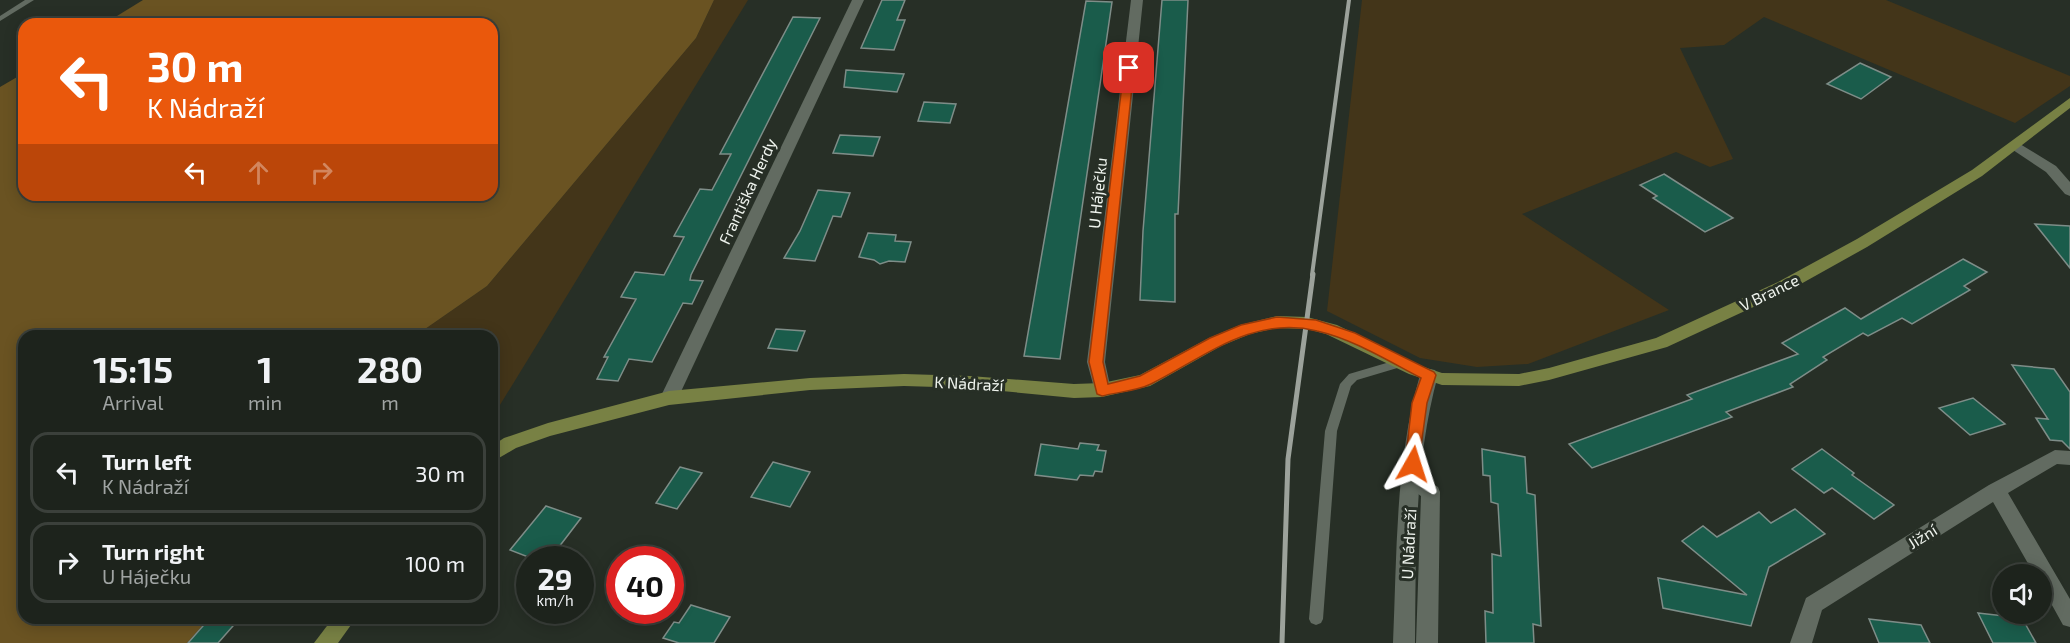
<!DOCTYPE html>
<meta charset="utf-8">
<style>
:root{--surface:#1d231c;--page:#252b25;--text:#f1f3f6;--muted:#a0a4a3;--line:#3b403b}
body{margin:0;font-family:"Exo 2",sans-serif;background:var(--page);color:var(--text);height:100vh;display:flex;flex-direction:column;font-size:22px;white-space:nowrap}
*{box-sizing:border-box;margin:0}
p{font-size:20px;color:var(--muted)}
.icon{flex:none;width:33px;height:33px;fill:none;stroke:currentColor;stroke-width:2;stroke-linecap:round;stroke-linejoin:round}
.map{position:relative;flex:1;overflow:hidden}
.sheet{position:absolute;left:18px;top:330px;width:480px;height:294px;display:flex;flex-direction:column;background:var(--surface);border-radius:18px;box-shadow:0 3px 15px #0003,0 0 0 2px var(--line)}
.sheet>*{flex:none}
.guide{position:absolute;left:18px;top:18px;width:480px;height:183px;border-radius:18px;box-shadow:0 3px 15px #0003,0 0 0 2px var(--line);background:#ea580c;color:#fff;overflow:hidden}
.controls{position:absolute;left:1992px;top:564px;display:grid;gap:12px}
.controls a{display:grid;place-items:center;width:60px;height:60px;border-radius:50%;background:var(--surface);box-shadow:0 3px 15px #0003,0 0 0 2px var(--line);font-size:30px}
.speed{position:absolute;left:516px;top:546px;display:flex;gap:12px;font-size:30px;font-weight:700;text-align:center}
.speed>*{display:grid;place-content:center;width:78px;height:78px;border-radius:50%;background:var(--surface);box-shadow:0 3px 15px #0003,0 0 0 2px var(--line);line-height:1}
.speed small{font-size:15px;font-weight:400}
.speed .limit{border:9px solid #d22;background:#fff;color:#111}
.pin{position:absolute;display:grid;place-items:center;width:51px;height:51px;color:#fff;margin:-26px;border-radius:12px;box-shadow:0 3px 9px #0006}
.me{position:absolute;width:66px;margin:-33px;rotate:6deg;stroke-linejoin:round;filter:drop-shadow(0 0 4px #0008)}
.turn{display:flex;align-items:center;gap:21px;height:126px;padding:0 30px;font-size:27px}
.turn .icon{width:78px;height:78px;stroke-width:2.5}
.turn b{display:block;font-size:42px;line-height:51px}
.lanes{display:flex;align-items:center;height:57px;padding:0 30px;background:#0003;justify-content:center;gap:30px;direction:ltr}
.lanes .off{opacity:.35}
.eta{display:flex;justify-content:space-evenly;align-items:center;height:102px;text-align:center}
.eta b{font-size:36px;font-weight:700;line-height:42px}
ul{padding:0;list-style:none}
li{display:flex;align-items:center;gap:18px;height:81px;margin:0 12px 9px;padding:0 18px;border:3px solid var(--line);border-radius:18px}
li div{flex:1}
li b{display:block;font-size:22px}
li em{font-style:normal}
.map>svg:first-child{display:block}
.green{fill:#433519}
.forest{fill:#6a5322}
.building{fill:#1a5c4b;stroke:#7e8d88;stroke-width:1.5}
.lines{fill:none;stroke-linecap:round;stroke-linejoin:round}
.service{fill:#626b61;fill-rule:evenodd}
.minor{fill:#626b61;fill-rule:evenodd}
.tertiary{fill:#626b61;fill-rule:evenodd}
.secondary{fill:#788144;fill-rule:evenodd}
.rail-far1{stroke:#9ca29b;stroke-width:4}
.rail{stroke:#9ca29b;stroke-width:5}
.route{fill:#ea580c;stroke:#983908;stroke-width:1.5}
.labels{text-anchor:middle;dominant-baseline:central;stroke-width:6;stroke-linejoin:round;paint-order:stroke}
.street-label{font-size:16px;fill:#eff4ee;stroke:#272f26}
</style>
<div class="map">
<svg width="2070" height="643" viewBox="0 0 2070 643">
<rect width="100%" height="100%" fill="#272f26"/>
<g class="green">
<path d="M714,0H748L492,418V336H415L487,286L696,38Z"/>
<path d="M1362,0H1886L2070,76V86L2015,123L1764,17L1724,45L1680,48L1733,159L1710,167L1676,152L1522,214L1669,310L1528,364L1477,367L1420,358L1327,311Z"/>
</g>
<path class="forest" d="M143,0H714L696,38L487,286L415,336H24V618H209L187,643H0V87L24,73V195H492V24H104Z"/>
<g class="building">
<path d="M882,0H905L897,20H905L894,50L861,48Z"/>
<path d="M1162,0H1188L1178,214H1175V302L1140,300L1143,231Z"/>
<path d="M1086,1L1112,2L1060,359L1024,356Z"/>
<path d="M793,17L820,18L691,275L690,280L703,281L692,304L683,303L652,362L629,359L618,381L597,379L608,357H604L636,299L621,297L635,272L664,275L684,237L674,236L700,189L712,190L731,154H720Z"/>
<path d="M1860,63L1891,77L1861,99L1827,84Z"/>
<path d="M846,70L904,74L897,92L844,87Z"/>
<path d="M924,102L956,104L950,123L918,121Z"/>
<path d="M840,135L880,137L873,156L833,153Z"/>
<path d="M1664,174L1733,218L1705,232L1653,198L1657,196L1640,185Z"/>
<path d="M818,190L850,193L841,217L833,216L815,261L784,258L800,231Z"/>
<path d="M2035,224L2070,226V268Z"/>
<path d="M868,233L896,235L895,241L911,242L905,262L889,261L880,264L874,260L859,257Z"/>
<path d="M1963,259L1987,272L1964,286L1970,290L1912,324L1902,318L1868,336L1863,333L1823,357L1827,360L1790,384L1793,387L1726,412L1732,417L1592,468L1569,444L1692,399L1687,395L1798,354L1782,343L1845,308L1861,319Z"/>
<path d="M776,329L805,331L797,351L768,348Z"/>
<path d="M2012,365L2054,369L2070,392V449L2062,441L2050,440L2036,418L2048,419Z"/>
<path d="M1973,398L2005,424L1970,435L1939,408Z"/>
<path d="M1080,443L1099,445L1097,450L1106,451L1102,472L1095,471L1093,476L1080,475L1077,480L1035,475L1041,444L1078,449Z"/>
<path d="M1482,449L1525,457L1527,493L1535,495L1537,538L1541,626L1533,624L1534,643H1486L1485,611L1493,613L1492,554L1501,556L1498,504L1491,502L1490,476L1483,475Z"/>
<path d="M1822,449L1854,473L1852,475L1894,505L1874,519L1832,488L1824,493L1792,469Z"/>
<path d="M773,462L810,472L790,507L751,497Z"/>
<path d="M680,467L702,473L677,509L656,503Z"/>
<path d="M546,506L581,518L549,560H536L510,550Z"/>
<path d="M1795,509L1825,534L1769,567L1751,626L1663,608L1658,578L1747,595L1682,541L1703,526L1717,537L1759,512L1771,523Z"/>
<path d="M691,605L730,617L714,643H679L663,638L674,622L679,623Z"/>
<path d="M1978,613L2022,618L2036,643H1993Z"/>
<path d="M210,618H240L218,643H188Z"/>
<path d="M1869,619L1921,625L1930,643H1879Z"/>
</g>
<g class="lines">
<g class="service">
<path d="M25,0H34L0,21V16Z"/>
<path d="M1400,359L1404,360L1405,363L1404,366L1357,380L1351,386L1337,431L1323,619L1321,623L1316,625L1311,623L1309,619L1325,431L1340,384L1349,374Z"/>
</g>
<g class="minor">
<path d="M852,0H864L678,398L675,403H663L660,398Z"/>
<path d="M1131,0H1143L1105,362L1111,390L1108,395H1096L1087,362Z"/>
<path d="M2015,141L2056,166L2070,182V196L2065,194L2046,172L2010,148L2008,145Z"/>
<path d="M2055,450L2070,451V465L2057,464L2008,493L2070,599V627L2063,625L2042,587V574H2034L1993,502L1822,610L1812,643H1790L1806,598L1989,485Z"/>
<path d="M1411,471L1438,487L1440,492L1438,643H1416L1421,496L1404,484L1402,479L1404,474Z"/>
</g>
<path class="tertiary" d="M1429,369L1435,370L1438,375C1414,463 1416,553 1415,643H1393C1397,553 1395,462 1420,375L1423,370Z"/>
<g class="secondary">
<path d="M2070,98V108L1982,176L1867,247L1790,290L1667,347L1549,380L1519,386L1442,385L1409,374L1326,334L1307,329L1277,328L1250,334L1221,346L1150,386L1102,397L1074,398L970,388L904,386L810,390L669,405L550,436L516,448L492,462V446L504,438L548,423L669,391L810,378L904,374L970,376L1074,384L1102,383L1140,375L1209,338L1240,325L1277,316L1307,317L1337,325L1421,366L1442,373L1519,374L1549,368L1656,338L1778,282L1857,239L1972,170Z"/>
<path d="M333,618H356L338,643H314Z"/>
</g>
<path class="rail-far1" d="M1312,275L1349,0"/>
<path class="rail" d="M1282,643L1288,459L1313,274"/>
</g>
<path class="route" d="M1129,65L1134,68L1103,362L1108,384L1140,376L1210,338L1241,325L1277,317L1316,320L1355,333L1434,372L1436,375L1427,403L1418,468L1413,470L1405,464L1412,403L1421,378C1388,361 1353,339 1317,331C1253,315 1205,357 1151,384C1137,391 1118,392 1102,396L1097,394L1089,362L1124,68Z"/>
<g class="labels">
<g class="street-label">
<text transform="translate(747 191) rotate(-65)">Františka Herdy</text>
<text transform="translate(1097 193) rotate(-84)">U Háječku</text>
<text transform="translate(1769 292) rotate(-26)">V Brance</text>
<text transform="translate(969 383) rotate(3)">K Nádraží</text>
<text transform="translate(1922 536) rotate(-32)">Jižní</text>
<text transform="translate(1408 544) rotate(-87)">U Nádraží</text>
</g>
</g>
</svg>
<div class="controls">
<a><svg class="icon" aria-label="sound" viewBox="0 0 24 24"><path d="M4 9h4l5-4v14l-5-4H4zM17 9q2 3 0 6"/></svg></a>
</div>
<div class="speed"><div>29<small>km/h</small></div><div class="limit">40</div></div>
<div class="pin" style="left:1129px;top:68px;background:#d93025"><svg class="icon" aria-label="arrive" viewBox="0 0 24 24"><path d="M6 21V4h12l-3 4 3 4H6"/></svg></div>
<svg class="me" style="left:1413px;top:464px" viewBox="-20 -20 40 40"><path d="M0-17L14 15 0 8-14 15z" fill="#ea580c" stroke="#fff" stroke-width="4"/></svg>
<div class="guide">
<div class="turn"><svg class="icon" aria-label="left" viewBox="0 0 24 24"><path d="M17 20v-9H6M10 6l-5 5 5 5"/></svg><div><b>30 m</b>K Nádraží</div></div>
<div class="lanes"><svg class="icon" aria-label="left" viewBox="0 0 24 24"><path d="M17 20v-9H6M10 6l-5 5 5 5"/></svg><svg class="icon off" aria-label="ahead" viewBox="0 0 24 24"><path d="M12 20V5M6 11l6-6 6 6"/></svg><svg class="icon off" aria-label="right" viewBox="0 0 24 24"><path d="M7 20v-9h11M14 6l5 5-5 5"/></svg></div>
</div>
<section class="sheet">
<div class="eta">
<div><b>15:15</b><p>Arrival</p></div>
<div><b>1</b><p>min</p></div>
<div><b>280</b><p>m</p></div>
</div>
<ul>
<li><svg class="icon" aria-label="left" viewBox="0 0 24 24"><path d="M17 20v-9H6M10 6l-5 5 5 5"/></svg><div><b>Turn left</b><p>K Nádraží</p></div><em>30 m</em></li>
<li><svg class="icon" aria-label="right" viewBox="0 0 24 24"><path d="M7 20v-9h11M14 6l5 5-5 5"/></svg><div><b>Turn right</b><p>U Háječku</p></div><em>100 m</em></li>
</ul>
</section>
</div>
